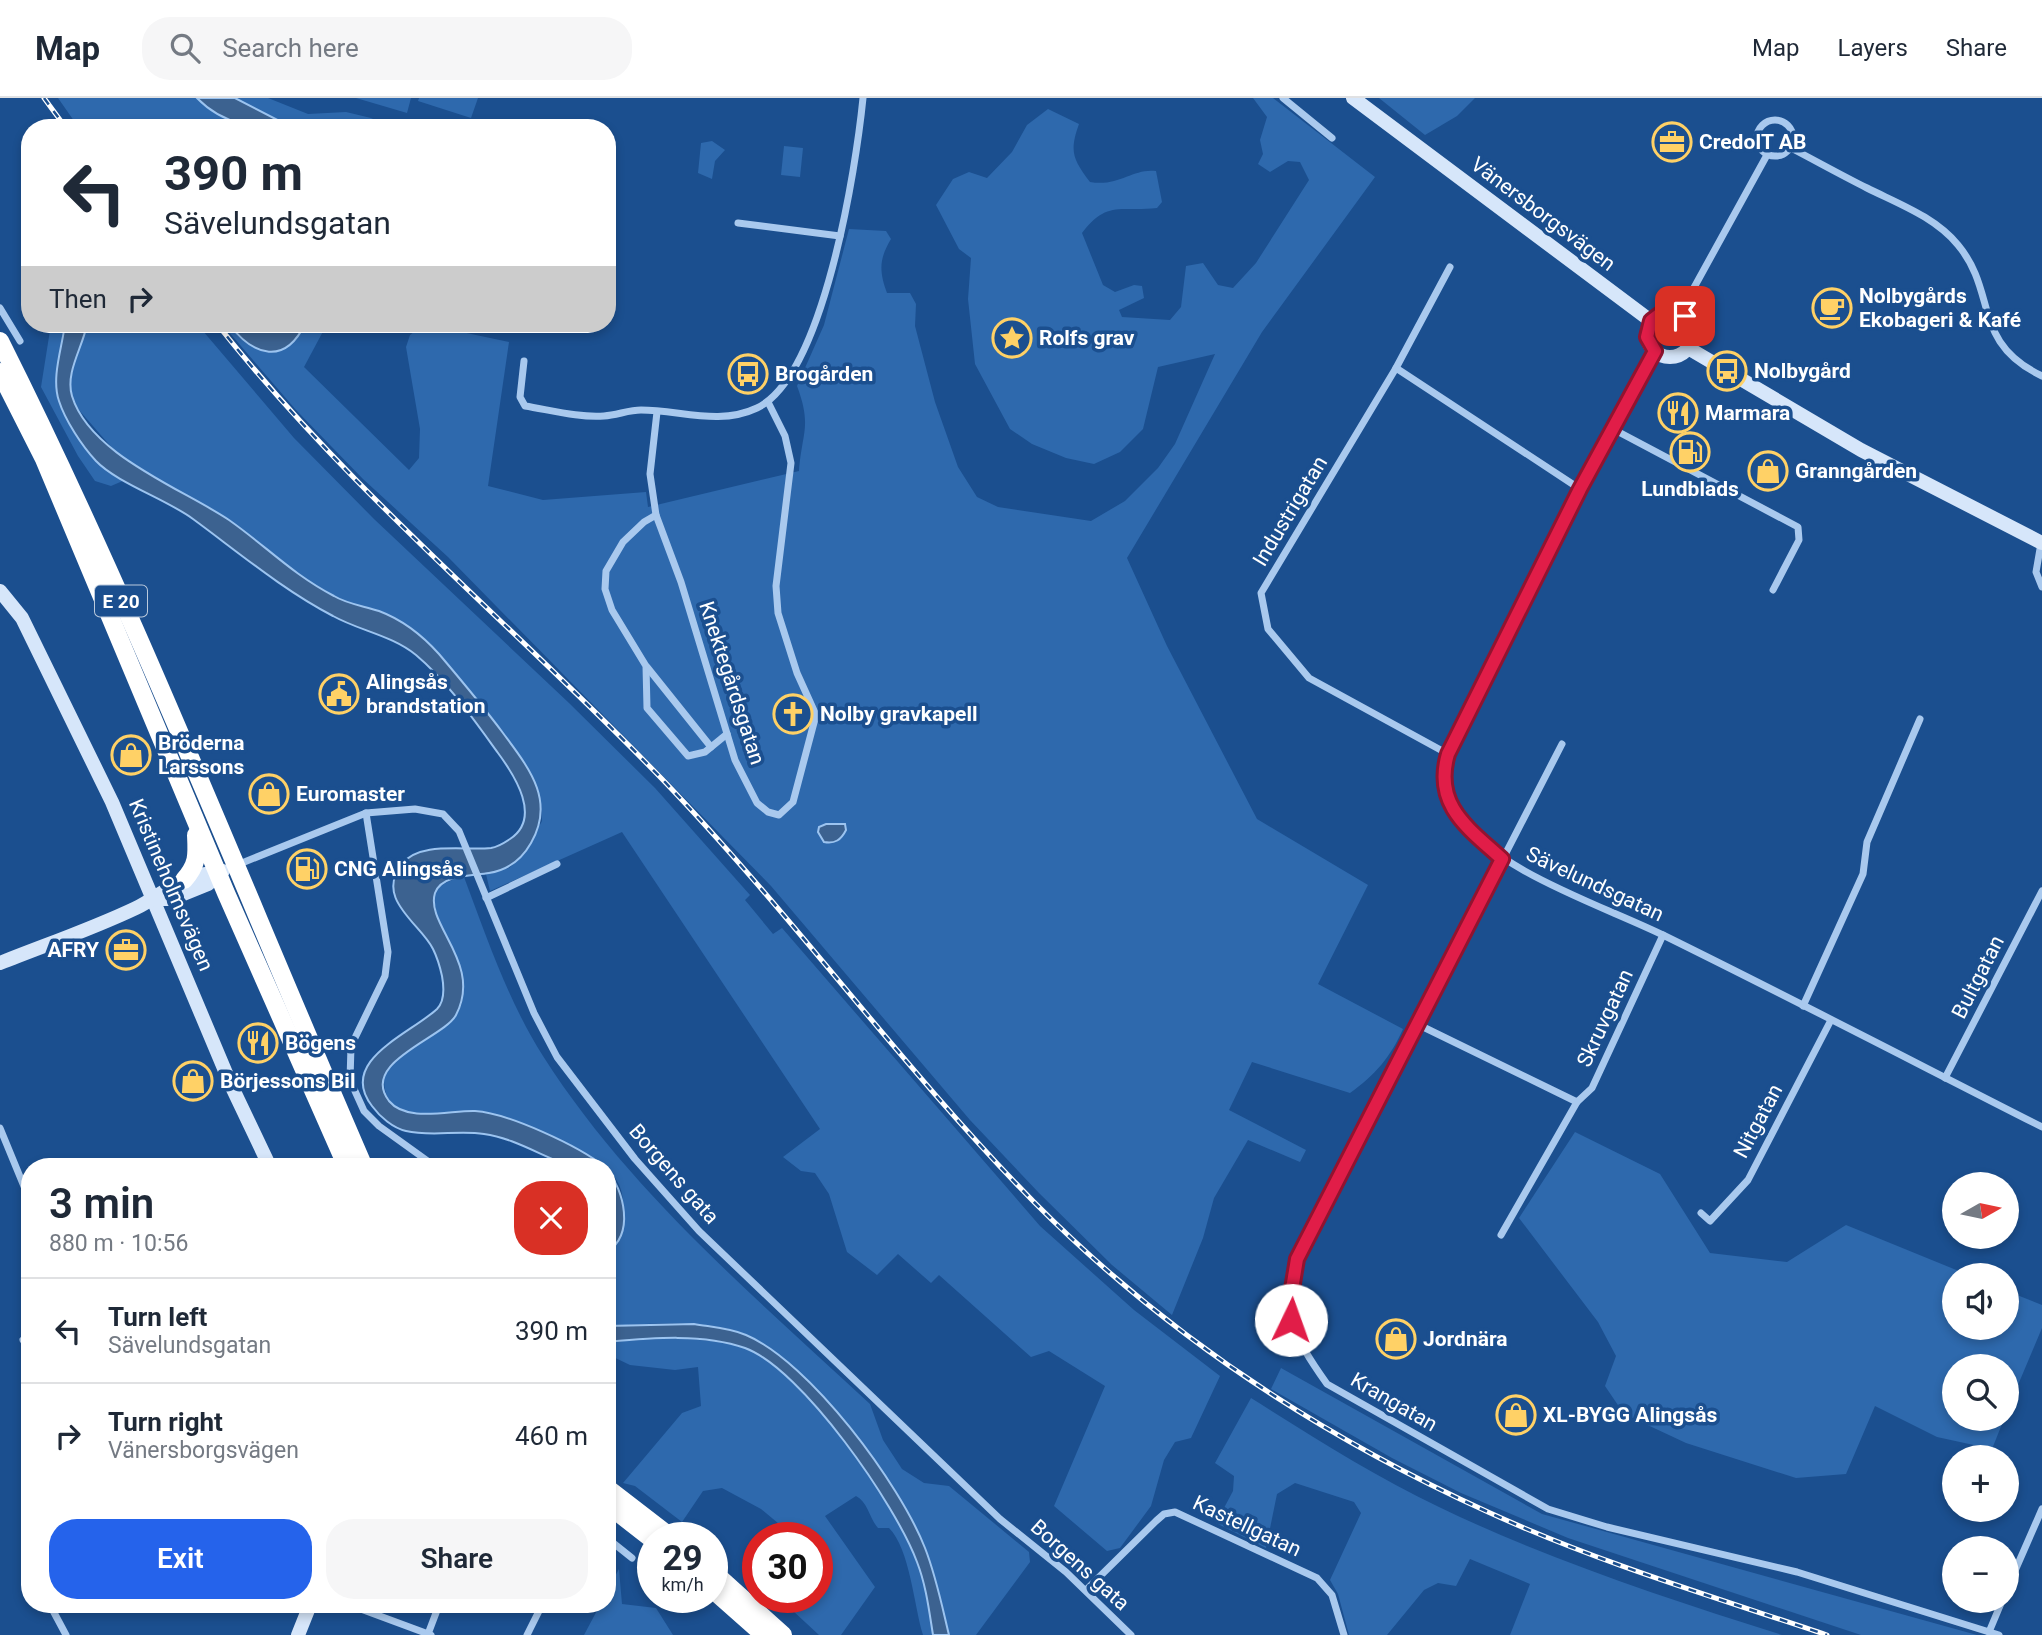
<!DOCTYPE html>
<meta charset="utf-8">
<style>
:root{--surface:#fff;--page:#f6f6f7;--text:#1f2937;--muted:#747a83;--line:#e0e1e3;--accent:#2563eb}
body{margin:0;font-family:Roboto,sans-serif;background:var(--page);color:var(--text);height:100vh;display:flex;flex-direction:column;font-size:26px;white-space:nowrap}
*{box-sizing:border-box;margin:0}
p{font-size:23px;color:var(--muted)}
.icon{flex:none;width:38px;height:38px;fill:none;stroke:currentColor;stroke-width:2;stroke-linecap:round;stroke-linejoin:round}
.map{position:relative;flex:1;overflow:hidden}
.sheet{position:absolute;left:21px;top:1060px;width:595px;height:455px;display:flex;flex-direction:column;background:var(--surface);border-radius:28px;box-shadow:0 4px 10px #0003}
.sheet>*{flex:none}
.banner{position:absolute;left:21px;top:21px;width:595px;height:214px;border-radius:28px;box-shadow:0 4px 10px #0003;background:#fff;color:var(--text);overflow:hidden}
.needle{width:46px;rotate:81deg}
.controls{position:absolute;left:1942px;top:1074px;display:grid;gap:14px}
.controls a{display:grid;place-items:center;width:77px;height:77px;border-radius:50%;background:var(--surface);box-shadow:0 4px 10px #0003;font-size:35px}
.speed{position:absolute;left:637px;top:1424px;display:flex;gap:14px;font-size:35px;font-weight:700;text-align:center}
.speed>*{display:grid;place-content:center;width:91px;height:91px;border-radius:50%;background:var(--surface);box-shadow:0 4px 10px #0003;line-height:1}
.speed small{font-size:18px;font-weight:400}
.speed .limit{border:10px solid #d22;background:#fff;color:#111}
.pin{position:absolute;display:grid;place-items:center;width:60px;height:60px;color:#fff;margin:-30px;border-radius:14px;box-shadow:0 4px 10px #0006}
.me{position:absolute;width:77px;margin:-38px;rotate:3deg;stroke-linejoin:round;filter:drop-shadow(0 0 5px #0008)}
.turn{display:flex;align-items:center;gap:24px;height:147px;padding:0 28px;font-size:32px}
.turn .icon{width:91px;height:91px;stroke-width:2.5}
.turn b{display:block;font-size:49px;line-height:60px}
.then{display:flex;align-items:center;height:66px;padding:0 28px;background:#0003;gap:14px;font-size:26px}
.round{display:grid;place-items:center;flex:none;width:74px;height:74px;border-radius:28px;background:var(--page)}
.summary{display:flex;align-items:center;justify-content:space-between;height:119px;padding:0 28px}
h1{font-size:42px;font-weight:600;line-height:52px}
.action{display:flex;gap:14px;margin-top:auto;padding:14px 28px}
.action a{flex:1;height:80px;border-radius:28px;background:var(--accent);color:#fff;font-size:28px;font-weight:600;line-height:80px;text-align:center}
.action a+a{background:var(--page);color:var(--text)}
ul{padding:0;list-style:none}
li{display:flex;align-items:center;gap:21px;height:105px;padding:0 28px;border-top:2px solid var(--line)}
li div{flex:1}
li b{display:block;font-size:26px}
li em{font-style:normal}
header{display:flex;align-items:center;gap:42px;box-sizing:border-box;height:98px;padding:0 35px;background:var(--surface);border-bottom:2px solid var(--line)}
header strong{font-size:33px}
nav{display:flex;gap:38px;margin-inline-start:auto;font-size:24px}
.search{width:490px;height:63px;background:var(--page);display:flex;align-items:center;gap:18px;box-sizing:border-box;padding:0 24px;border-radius:28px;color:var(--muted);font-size:26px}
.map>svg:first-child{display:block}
.green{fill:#2e69ad}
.water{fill:#3c6290;stroke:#9cc4f0;stroke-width:2}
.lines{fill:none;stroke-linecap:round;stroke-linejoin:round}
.street{stroke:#a9c9ee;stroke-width:7}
.secondary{stroke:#d6e6fa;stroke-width:14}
.highway{stroke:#fff;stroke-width:18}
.rail-casing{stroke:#fff;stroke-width:5}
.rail{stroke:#1b4f8f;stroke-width:2.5;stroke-dasharray:8;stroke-linecap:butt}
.route-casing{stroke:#92132f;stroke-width:18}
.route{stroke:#e11d48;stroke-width:12}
.labels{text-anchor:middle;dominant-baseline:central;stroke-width:7;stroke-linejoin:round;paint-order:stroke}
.shield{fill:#1b4f8f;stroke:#bbcadd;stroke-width:2}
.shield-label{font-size:19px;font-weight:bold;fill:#fff}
.poi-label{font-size:21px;font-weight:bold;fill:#fff;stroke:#1b4f8f;text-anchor:start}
.street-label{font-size:21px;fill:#fff;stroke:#1b4f8f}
</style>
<header>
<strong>Map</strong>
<div class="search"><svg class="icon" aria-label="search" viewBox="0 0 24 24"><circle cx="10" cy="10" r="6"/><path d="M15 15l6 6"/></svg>Search here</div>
<nav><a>Map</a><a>Layers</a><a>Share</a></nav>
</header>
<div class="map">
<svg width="2042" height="1537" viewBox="0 0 2042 1537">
<rect width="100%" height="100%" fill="#1b4f8f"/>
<g class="green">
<path d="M58,0H197L205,8L252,30H79Z"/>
<path d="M235,0H268L308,16L346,14L371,20L389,29L293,30Z"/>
<path d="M356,0H411L407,15Z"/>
<path d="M419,0H478L471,20L418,3Z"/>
<path d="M1253,0H1273L1375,79L1262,234L1127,460L1167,548L1257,721L1368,787L1318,886L1403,931C1390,960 1375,977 1350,995L1252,964L1229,1012L1306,1052L1300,1064L1248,1042L1214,1100L1203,1140L1172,1217L1112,1167L1039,1095L970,1022L771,788L448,459L363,381L296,312L222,226H229C254,259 285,267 305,226H327L304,269L409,372L419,360L420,331L406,249L410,237L424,226L509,244L488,388L543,402L646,394L648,409L799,373C802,334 812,328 797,288L824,227L849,131L886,133L891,141C879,161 879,173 887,195H910L916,206L915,228L935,304L958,369L977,399L998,409L1091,423L1125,403L1158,370L1175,346L1215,256L1158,269L1143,331L1120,354L1094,366L1066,360L1032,346L1010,331L975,266L968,201L971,160L959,151L936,107L953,81L969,74L987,80L1012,54L1027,27L1048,11L1079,26C1069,54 1073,61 1090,84C1119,89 1133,70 1156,73L1162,104L1157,110C1120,114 1107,102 1082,135L1103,187L1115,194L1134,187L1142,188L1144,200L1119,212L1122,219L1170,222L1181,209L1186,168L1203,165L1218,187L1233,190L1256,165L1309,82L1300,64L1288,63L1270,74L1258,66L1263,56L1260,42L1267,19Z"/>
<path d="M1379,0H1475L1457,18L1425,37Z"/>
<path d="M712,43L725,52L715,63L712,81L698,75L701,45Z"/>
<path d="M784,48L803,50L800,79L781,77Z"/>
<path d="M51,226H65L59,303L97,365L125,382L111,388L95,383L78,358L41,289Z"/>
<path d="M87,226H197L294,340L374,421L569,605L655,690L750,797L745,802L773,836L782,830L1040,1128L1134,1212L1220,1278L1191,1340L1175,1344L1164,1362L1151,1408L1120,1450L1107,1453L1054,1408L1105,1288L1049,1253L1031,1259L939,1177L931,1185L898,1156L877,1177L847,1154L829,1096L815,1075L801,1073L783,1059L820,1031L622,734L490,793L486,776L509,770L525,755L542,723L541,703L491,618L438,555L290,473L234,426L150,378L113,351L79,312L71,297L70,277Z"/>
<path d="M464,779C487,840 508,903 543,958C629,1093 754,1198 870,1306L883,1342L902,1371L924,1385L949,1388L1029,1454L1030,1464L976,1537H949C941,1508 936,1477 925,1450C901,1390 806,1260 745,1236C703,1220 651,1226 607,1228V1154L610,1153C614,1139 622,1121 623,1106C624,1063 570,1051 538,1038C519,1030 494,1015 473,1013C451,1011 400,1025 388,1000C364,951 462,942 463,898C463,883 452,861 448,847C438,814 417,788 464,779Z"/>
<path d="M1575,1034L1660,1076L1710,1155L1787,1164L1846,1127L1971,1178H1955V1230H2007V1193L2042,1207V1230L2007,1313V1269H1955V1321H2004L1992,1351L1937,1339L1875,1308L1846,1376L1796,1380L1686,1345L1624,1316L1605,1288L1616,1258L1598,1224L1519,1120Z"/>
<path d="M678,1240C700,1243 727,1242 747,1251C805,1275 896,1405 917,1464C926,1488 929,1513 933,1537H923C914,1508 910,1451 889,1430H878C869,1420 868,1404 856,1398L825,1418L875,1489L841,1537H819L779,1500H817V1440H796L761,1411L722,1390L703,1393L682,1424L635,1388L623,1385L682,1315L701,1308L698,1269L675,1272L630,1267L607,1256V1244Z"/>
<path d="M1281,1270L1542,1416L1977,1537H1861L1568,1440L1461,1395L1392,1360L1271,1291Z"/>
<path d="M1251,1300C1313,1339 1374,1378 1439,1409C1549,1462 1666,1500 1782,1537H1510L1530,1486L1470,1461L1456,1488L1438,1485L1424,1492L1387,1537H1349L1338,1496L1330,1482L1361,1415L1354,1404L1295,1385L1277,1396L1266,1450L1216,1425L1233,1393L1234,1378L1215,1365Z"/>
<path d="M619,1471L622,1506L656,1510L673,1537H584L600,1507H607V1493Z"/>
</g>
<g class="water">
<path d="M197,0H235L293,30C256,30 224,28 197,0Z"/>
<path d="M65,226H87C83,249 65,274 72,298C90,357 183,391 229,422C266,448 292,476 334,498C347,506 364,508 379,513C403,522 422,537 439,556C461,582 483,608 503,635C528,669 556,702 531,745C522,761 508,772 489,775C472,778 442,776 435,795C425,827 483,865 456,917C444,940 359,964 389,1003C407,1025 451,1012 475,1013C508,1015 579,1048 605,1069C594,1069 580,1071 570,1068C541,1058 514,1040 484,1036C458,1032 431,1039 406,1033C393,1030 380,1019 372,1008C337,963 410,936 437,911C445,903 444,889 442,878C440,869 437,859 433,851C421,826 374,801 402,766C420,743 465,753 491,750C498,749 504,745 510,741C542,720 515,678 498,655C474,622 447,583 416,557C391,537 360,533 333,518C283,492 238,454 193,421C168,402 117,385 96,363C82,348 65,322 59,303C51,280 62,250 65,226Z"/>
<path d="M229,226H305C285,267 254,259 229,226Z"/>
<path d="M826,726H845L846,732C841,742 835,746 824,744L818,734L819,729Z"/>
<path d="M607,1071C624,1093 635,1136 607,1154Z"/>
<path d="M694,1226C711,1229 730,1230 746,1237C810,1264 900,1386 925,1450C936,1478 942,1508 949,1537H933C929,1512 926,1487 917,1464C896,1407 802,1271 745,1250C703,1235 651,1240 607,1244V1228Z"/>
</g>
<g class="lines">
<g class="street">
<path d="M1283,0L1332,40"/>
<circle cx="1775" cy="40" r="18"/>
<path d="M1791,50C1816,63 1841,77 1867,90C1899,106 1935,119 1958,147C1998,195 1971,244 2042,278"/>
<path d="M738,125L840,138"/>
<path d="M0,210L20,243"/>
<path d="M1680,215L1767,57"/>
<path d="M1655,253L1580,391L1456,637C1444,666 1438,690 1457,717C1496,774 1602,807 1665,838C1791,900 1916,965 2042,1029"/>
<path d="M524,263L520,299L525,308C550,312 580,320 604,318C617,317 629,312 641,312C680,312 719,328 757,310C824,278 856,70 863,0"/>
<path d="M1396,270L1580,391"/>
<path d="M657,314L650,376L656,417L681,484L735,662L757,705L768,714L779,717L793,704L816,617L797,575L778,515L776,488L791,365L785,338L768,304"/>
<path d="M1613,331L1798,429L1799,442L1773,492"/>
<path d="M656,417L644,424L623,444L606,473L605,491L612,512L646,568L647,610L688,658L705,654L727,636"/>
<path d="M2041,445L2036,474L2042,489"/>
<path d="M647,569L711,649"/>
<path d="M1562,646L1297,1161C1287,1223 1291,1235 1327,1286L1548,1411L1607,1429L1797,1474L1999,1537"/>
<path d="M1448,656L1309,580L1268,531L1261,495L1396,270L1450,169"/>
<path d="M366,715L388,854L385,878L351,948L350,982L364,1013L379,1028L436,1069"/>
<path d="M237,767L366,715L415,711L443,716L459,733L534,915L557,959L635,1061L699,1133L1000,1421L1066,1474L1131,1537"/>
<path d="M486,800L557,766"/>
<path d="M1803,908L1863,776L1867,744L1920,621"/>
<path d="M1417,926L1577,1004L1592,990L1663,837"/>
<path d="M1945,980L2042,793"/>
<path d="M0,1030L30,1103"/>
<path d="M1701,1115L1710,1123L1748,1082L1831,922"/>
<path d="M1501,1137L1577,1004"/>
<path d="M23,1242L30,1239"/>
<path d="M607,1440L632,1460"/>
<path d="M30,1451V1467"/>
<path d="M2007,1491L2042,1411"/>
<path d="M1086,1492L1156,1423L1164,1416L1175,1414L1317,1480L1332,1497L1344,1537"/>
<path d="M50,1507L66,1537"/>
<path d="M350,1507L431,1537"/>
<path d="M1989,1534L2002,1503"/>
<path d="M428,1536L439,1507"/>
<path d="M527,1537L542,1507"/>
</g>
<g class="secondary">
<path d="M1353,0L1651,223"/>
<circle cx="1670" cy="236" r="23"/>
<path d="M1688,250L1861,352L2042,445"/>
<path d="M0,493L22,520L112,704L231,987L270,1069"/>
<path d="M153,801H171L208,786L223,773"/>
<path d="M0,865C45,847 92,831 136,810C164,796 184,773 218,776"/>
<path d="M298,1537L310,1507"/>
</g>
<g class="highway">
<path d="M0,243C135,512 244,793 364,1069"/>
<path d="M0,274L44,361L226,795L347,1069"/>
<path d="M184,782C198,766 197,757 196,737"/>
<path d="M607,1390L672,1440"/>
<path d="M607,1406L653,1442"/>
<path d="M712,1473L783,1537"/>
<path d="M712,1491L764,1537"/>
</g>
<g class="rail-casing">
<g id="rail">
<path d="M44,0L66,30"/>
<path d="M217,226C350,394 514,528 662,681C792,816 902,970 1034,1104C1164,1235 1320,1338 1488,1414C1597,1464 1714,1499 1827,1537"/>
</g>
</g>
<use href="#rail" class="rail"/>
</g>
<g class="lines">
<g class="route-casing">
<path id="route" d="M1291,1222L1290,1203L1297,1161L1502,761C1468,730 1433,707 1448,656L1580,391L1655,253L1647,239L1651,223L1664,213L1685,218"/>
</g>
<use href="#route" class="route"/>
</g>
<defs>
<g id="office-ring" transform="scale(2.0125)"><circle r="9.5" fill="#1b4f8f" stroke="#ffd166" stroke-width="1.5"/><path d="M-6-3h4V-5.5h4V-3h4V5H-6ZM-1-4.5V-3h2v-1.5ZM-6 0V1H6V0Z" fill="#ffd166"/></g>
<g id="cafe-ring" transform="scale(2.0125)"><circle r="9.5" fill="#1b4f8f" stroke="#ffd166" stroke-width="1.5"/><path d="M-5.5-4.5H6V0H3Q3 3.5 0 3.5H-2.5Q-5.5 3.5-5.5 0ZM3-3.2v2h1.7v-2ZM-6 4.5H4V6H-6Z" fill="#ffd166"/></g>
<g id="sight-ring" transform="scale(2.0125)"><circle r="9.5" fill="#1b4f8f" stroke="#ffd166" stroke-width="1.5"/><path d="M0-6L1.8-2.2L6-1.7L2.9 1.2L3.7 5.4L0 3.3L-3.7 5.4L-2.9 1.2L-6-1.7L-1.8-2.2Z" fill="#ffd166"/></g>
<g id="bus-ring" transform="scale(2.0125)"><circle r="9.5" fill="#1b4f8f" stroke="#ffd166" stroke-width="1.5"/><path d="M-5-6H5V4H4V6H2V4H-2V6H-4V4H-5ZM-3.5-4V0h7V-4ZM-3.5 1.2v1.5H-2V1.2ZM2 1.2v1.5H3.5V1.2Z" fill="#ffd166"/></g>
<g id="restaurant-ring" transform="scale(2.0125)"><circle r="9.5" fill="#1b4f8f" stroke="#ffd166" stroke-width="1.5"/><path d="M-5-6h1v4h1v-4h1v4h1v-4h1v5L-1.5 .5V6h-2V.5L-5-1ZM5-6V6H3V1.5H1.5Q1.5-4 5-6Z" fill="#ffd166"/></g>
<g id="fuel-ring" transform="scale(2.0125)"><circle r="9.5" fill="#1b4f8f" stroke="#ffd166" stroke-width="1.5"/><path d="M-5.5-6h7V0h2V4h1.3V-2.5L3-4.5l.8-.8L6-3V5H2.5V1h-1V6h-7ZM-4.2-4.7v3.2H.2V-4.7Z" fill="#ffd166"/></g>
<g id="shop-ring" transform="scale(2.0125)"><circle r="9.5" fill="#1b4f8f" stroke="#ffd166" stroke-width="1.5"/><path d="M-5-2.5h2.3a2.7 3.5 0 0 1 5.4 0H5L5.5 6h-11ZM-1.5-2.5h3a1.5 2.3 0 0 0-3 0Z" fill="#ffd166"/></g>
<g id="civic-ring" transform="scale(2.0125)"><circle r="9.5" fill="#1b4f8f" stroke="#ffd166" stroke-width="1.5"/><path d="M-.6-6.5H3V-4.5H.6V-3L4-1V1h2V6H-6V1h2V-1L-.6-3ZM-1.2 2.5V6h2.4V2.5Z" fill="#ffd166"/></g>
<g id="church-ring" transform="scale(2.0125)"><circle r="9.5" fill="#1b4f8f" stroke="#ffd166" stroke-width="1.5"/><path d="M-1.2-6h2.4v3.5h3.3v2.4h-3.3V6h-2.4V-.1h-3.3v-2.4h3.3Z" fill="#ffd166"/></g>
</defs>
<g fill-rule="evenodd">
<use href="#office-ring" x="1672" y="44"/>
<use href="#cafe-ring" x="1832" y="210"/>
<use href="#sight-ring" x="1012" y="240"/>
<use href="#bus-ring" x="1727" y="273"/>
<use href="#bus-ring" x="748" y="276"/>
<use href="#restaurant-ring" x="1678" y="315"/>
<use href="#fuel-ring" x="1690" y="354"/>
<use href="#shop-ring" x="1768" y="373"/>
<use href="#civic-ring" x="339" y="596"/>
<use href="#church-ring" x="793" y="616"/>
<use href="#shop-ring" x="131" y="657"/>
<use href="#shop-ring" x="269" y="696"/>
<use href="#fuel-ring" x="307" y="771"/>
<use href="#office-ring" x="126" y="852"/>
<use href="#restaurant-ring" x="258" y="945"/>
<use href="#shop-ring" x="193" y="983"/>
<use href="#shop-ring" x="1396" y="1241"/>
<use href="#shop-ring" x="1516" y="1317"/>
</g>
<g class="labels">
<rect class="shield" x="95" y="487.5" width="52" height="31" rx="5"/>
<g class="shield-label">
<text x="121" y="503">E 20</text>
</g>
<g class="poi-label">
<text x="1699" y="44">CredoIT AB</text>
<text x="1859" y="198">Nolbygårds<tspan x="1859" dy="24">Ekobageri &amp; Kafé</tspan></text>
<text x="1039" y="240">Rolfs grav</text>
<text x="1754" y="273">Nolbygård</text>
<text x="775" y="276">Brogården</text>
<text x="1705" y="315">Marmara</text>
<text x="1795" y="373">Granngården</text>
<text x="1690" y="391" text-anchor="middle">Lundblads</text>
<text x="366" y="584">Alingsås<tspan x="366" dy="24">brandstation</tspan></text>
<text x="820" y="616">Nolby gravkapell</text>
<text x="158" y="645">Bröderna<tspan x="158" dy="24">Larssons</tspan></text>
<text x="296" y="696">Euromaster</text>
<text x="334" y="771">CNG Alingsås</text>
<text x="99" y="852" text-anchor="end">AFRY</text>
<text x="285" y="945">Bögens</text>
<text x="220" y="983">Börjessons Bil</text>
<text x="1423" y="1241">Jordnära</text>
<text x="1543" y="1317">XL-BYGG Alingsås</text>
</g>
<g class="street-label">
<text transform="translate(1543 116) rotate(37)">Vänersborgsvägen</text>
<text transform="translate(1290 413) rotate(-59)">Industrigatan</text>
<text transform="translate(732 585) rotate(72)">Knektegårdsgatan</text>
<text transform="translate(1595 786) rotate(25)">Sävelundsgatan</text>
<text transform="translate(171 787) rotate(67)">Kristineholmsvägen</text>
<text transform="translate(1978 879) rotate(-63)">Bultgatan</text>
<text transform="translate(1605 920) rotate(-65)">Skruvgatan</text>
<text transform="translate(1758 1023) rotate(-62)">Nitgatan</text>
<text transform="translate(674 1076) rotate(49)">Borgens gata</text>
<text transform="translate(1394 1304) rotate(30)">Krangatan</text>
<text transform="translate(1247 1428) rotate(25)">Kastellgatan</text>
<text transform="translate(1080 1467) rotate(42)">Borgens gata</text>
</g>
</g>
</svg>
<div class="controls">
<a><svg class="needle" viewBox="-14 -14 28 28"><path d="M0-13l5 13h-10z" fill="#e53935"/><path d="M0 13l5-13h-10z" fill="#747a83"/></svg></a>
<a><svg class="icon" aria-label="sound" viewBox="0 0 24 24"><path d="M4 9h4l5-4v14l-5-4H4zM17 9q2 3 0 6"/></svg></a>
<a><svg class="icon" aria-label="search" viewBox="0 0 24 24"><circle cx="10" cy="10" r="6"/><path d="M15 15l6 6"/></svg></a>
<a>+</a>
<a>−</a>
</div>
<div class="speed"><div>29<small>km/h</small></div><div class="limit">30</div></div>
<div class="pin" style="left:1685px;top:218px;background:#d93025"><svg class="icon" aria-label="arrive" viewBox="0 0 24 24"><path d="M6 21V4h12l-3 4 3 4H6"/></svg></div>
<svg class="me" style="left:1291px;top:1222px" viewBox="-20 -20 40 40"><circle r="19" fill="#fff"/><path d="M0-13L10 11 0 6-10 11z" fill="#e11d48"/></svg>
<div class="banner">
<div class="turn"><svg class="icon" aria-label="left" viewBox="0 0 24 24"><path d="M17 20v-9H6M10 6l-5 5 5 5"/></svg><div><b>390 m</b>Sävelundsgatan</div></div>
<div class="then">Then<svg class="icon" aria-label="right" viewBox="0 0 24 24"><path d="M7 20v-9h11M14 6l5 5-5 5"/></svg></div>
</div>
<section class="sheet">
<div class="summary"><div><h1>3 min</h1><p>880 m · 10:56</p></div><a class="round" style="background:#d93025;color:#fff"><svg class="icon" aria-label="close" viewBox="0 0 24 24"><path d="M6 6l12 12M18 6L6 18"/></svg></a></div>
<ul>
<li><svg class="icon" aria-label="left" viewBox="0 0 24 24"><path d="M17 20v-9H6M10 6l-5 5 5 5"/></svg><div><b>Turn left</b><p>Sävelundsgatan</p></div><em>390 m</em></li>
<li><svg class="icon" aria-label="right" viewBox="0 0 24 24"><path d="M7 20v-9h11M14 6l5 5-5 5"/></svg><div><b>Turn right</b><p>Vänersborgsvägen</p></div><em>460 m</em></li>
</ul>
<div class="action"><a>Exit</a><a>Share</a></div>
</section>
</div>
